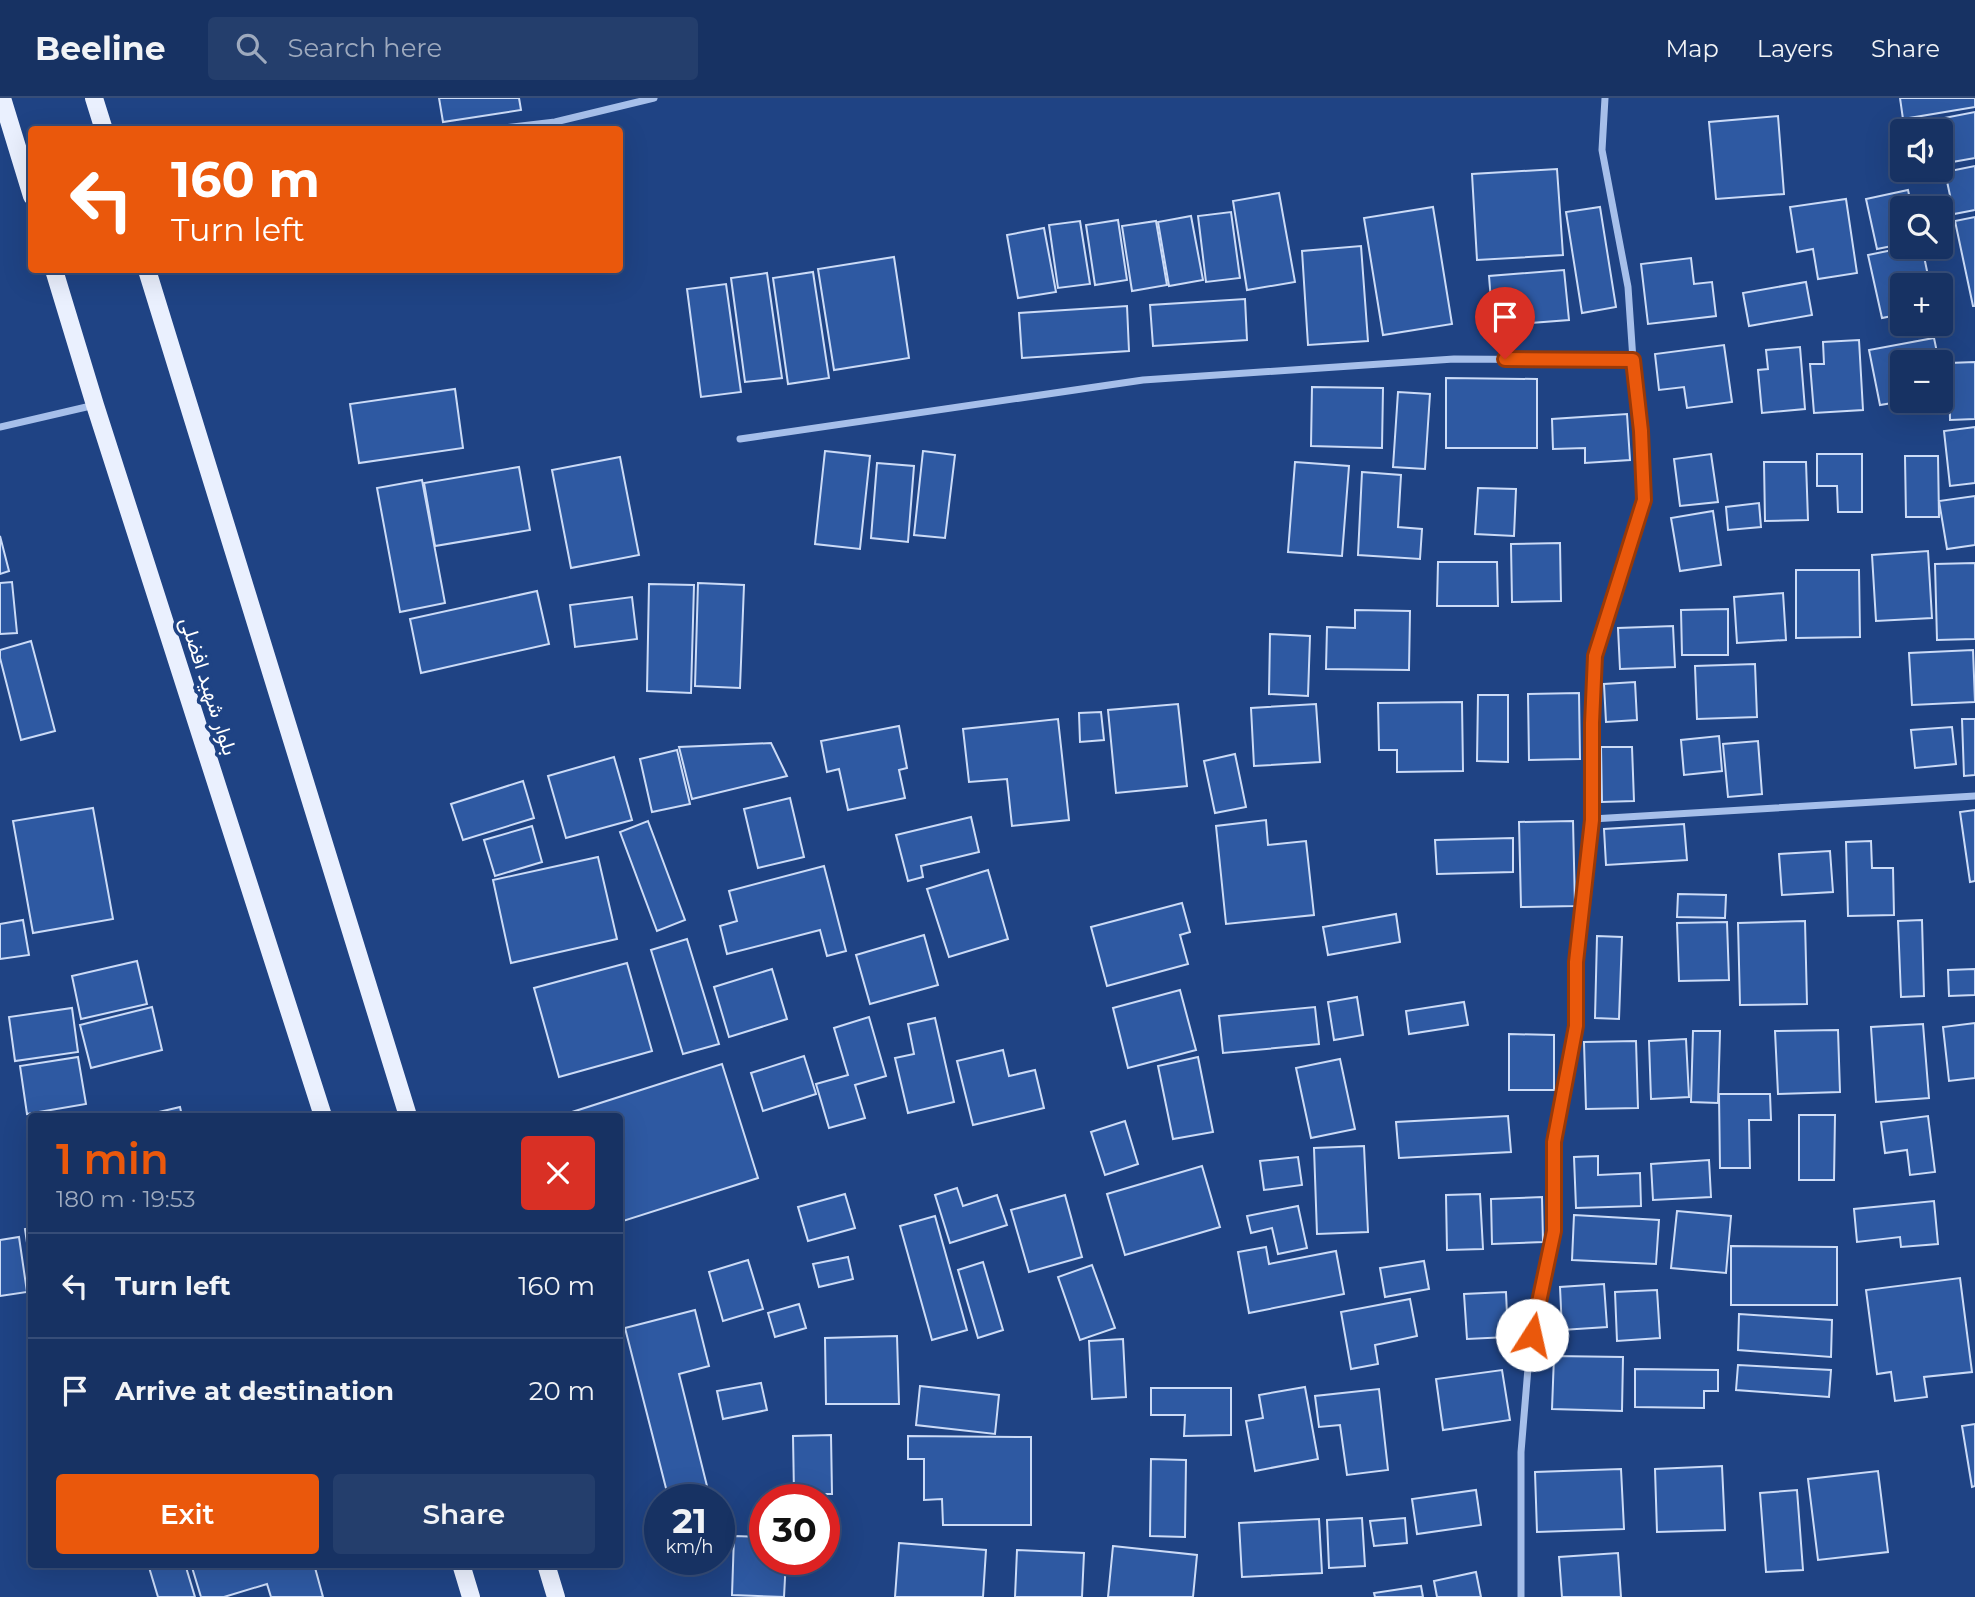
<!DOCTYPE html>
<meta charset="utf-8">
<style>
:root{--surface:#173263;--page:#243e6c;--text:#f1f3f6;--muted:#9eaabe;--line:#364d78;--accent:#ea580c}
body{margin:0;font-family:Montserrat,Vazirmatn,sans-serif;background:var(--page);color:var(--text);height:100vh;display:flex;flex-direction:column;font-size:26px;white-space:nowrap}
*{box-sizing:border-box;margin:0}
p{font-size:23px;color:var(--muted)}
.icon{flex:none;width:38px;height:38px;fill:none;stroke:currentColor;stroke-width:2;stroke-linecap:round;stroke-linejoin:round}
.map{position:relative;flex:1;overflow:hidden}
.details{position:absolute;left:28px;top:1015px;width:595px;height:455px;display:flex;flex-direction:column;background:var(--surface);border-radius:7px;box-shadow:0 7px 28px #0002,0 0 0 2px var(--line)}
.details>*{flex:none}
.guide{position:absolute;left:28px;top:28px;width:595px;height:147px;border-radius:7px;box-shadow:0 7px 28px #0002,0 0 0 2px var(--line);background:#ea580c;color:#fff;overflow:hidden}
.fabs{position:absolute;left:1890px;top:21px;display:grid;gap:14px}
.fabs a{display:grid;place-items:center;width:63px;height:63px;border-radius:7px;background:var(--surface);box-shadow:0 7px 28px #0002,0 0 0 2px var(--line);font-size:35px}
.speed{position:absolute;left:644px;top:1386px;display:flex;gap:14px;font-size:35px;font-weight:700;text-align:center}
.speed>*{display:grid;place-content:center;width:91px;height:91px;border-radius:50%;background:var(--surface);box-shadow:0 7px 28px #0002,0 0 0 2px var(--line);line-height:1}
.speed small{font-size:18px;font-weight:400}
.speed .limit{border:10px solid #d22;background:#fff;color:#111}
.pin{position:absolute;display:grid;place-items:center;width:60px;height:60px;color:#fff;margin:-72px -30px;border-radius:50% 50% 50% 0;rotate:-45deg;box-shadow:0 0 7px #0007}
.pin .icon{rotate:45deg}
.me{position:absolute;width:77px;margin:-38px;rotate:10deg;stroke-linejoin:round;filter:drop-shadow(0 0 5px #0008)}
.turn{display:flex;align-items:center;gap:24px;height:147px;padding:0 28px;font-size:32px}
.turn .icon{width:91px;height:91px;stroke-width:2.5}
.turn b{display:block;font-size:49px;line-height:60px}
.round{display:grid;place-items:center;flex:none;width:74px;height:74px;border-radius:7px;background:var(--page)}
.head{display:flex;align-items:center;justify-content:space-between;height:119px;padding:0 28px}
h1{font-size:42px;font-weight:600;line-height:52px;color:var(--accent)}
.action{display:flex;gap:14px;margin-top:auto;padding:14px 28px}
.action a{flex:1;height:80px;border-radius:7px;background:var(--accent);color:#fff;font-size:28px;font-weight:600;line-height:80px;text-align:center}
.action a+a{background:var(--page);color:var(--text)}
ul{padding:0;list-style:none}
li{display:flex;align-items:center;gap:21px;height:105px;padding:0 28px;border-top:2px solid var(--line)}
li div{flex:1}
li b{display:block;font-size:26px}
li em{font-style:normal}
header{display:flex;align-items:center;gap:42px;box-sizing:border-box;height:98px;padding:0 35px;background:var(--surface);border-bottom:2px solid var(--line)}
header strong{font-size:33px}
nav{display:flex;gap:38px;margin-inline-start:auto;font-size:24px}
.search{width:490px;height:63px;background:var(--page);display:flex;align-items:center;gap:18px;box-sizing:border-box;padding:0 24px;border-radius:7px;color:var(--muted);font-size:26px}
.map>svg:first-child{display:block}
.building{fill:#2e59a2;stroke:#cbdbf7;stroke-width:2}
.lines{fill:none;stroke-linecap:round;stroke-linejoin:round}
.street{stroke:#a6bfea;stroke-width:7}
.primary{stroke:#eaf0fe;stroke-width:18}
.route-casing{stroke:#983908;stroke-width:18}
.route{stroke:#ea580c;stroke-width:12}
.labels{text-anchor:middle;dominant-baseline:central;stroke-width:7;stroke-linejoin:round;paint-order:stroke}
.street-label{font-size:21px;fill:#fff;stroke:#1f4384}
</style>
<header>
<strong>Beeline</strong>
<div class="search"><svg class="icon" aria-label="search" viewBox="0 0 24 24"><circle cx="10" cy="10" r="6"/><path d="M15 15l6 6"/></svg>Search here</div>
<nav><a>Map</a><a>Layers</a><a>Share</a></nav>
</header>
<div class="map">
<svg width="1975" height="1499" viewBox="0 0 1975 1499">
<rect width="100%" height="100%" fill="#1f4384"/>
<g class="building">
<path d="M439,0H519L521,12L443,24Z"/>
<path d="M1900,0H1975V9L1903,21Z"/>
<path d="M1975,14V60L1941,66V33H1904L1903,28Z"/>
<path d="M1778,18L1784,96L1716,101L1709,24Z"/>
<path d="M1975,68V112L1954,116L1945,74Z"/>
<path d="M1557,71L1563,157L1477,162L1472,76Z"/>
<path d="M1908,92L1912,110H1902V146L1877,151L1866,101Z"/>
<path d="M1279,95L1295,184L1247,192L1233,103Z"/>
<path d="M1846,101L1857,175L1818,181L1813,151L1797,154L1790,109Z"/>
<path d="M1433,109L1452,226L1383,237L1364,120Z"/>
<path d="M1600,109L1616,209L1582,215L1566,114Z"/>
<path d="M1231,114L1240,180L1206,184L1198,118Z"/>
<path d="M1191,118L1203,182L1169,188L1158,124Z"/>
<path d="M1975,119V208H1973L1955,123Z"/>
<path d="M1118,122L1127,182L1095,187L1086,127Z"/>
<path d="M1080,123L1090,186L1058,190L1049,127Z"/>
<path d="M1156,123L1167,187L1132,193L1122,128Z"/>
<path d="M1044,130L1056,194L1018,200L1007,137Z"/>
<path d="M1361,148L1368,243L1308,247L1302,153Z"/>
<path d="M1907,149H1922L1930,187H1902V216L1882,220L1868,157Z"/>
<path d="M894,159L909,260L834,272L818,171Z"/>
<path d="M1691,160L1694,186L1712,184L1716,218L1648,226L1641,166Z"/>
<path d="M1564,172L1569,222L1493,228L1489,178Z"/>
<path d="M813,174L829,280L788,286L773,180Z"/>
<path d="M767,175L782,280L745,284L731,180Z"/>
<path d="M1806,184L1812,217L1749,228L1743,195Z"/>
<path d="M726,186L741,294L701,299L687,191Z"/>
<path d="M1245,201L1247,242L1153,248L1150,207Z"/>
<path d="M1127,208L1129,253L1022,260L1019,215Z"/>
<path d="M1934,240L1939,264H1902V303H1904L1880,307L1869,252Z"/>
<path d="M1859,242L1863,312L1814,315L1810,266H1824L1823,244Z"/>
<path d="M1724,247L1732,304L1687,310L1684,289L1659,292L1655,256Z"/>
<path d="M1800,249L1805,311L1762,315L1758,272L1768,271L1766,252Z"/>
<path d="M1975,264V321L1950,322L1949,265Z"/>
<path d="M1446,280L1537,281V350H1446Z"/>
<path d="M1312,289L1383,290L1382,350L1311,348Z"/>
<path d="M455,291L463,350L359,365L350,306Z"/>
<path d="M1398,294L1430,296L1425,371L1393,369Z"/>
<path d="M1627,316L1630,362L1585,365V350L1553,351L1552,321Z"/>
<path d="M1975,329V385L1950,388L1944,333Z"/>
<path d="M825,353L870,358L860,451L815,446Z"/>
<path d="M923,353L955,357L945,440L914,437Z"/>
<path d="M1711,356L1718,404L1680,408L1674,361Z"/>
<path d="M1817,356H1862V414H1838L1837,388H1817Z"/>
<path d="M1905,358H1938L1939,419H1906Z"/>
<path d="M620,359L639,457L571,470L552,372Z"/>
<path d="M1295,364L1349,368L1342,458L1288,454Z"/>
<path d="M1764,364H1806L1808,422L1765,423Z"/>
<path d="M877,365L914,368L908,444L871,440Z"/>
<path d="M519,369L530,432L435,448L424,385Z"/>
<path d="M1362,374L1401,377L1398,429L1422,431L1420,461L1358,457Z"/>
<path d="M422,382L445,505L400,514L377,390Z"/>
<path d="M1478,390L1516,391L1514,438L1475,436Z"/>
<path d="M1975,398V447L1947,451L1939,403Z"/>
<path d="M1759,405L1761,429L1728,432L1726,409Z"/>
<path d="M1713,413L1721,467L1680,473L1671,420Z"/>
<path d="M0,438L9,473L0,476Z"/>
<path d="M1560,445L1561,503L1512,504L1511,446Z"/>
<path d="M1928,453L1932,520L1876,523L1872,457Z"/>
<path d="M1438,464H1497L1498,508H1437Z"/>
<path d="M1975,465V541L1937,542L1935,466Z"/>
<path d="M1796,472H1859L1860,539L1796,540Z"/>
<path d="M12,484L17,535L0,536V485Z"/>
<path d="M698,485L744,487L740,590L695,588Z"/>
<path d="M649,486L694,487L691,595L647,593Z"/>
<path d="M537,493L549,546L421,575L410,521Z"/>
<path d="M1783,495L1786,542L1737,545L1734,499Z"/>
<path d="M632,499L637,541L575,549L570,507Z"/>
<path d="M1728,511V557H1682L1681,512Z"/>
<path d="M1355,512L1410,513L1409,572L1326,571L1327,529L1355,530Z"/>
<path d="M1673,528L1675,569L1620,571L1618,530Z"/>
<path d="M1270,536L1310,538L1308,598L1269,596Z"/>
<path d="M31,543L55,633L21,642L0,560V552Z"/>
<path d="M1973,552L1975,604L1912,607L1909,555Z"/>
<path d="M1755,566L1757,619L1697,621L1695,568Z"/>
<path d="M1635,584L1637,622L1606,624L1604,586Z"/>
<path d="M1579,595L1580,661L1529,662L1528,596Z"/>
<path d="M1478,597H1508V664L1477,663Z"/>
<path d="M1462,604L1463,673L1397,674V652H1379L1378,605Z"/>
<path d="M1178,606L1187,688L1116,695L1108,612Z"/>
<path d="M1316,606L1320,664L1254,668L1251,610Z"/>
<path d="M1101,614L1104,642L1080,644L1079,615Z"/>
<path d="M1058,621L1069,722L1012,728L1007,681L969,684L963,631Z"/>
<path d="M1962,621H1975V677L1964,678Z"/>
<path d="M899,628L907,670L899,672L905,700L848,712L839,671L827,674L821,643Z"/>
<path d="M1952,629L1956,666L1915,670L1911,632Z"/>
<path d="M1719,638L1722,673L1684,677L1681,642Z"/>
<path d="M1758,643L1762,696L1728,699L1723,646Z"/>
<path d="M771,645L787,678L692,701L679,649Z"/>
<path d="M1601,649H1632L1634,703L1602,704Z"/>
<path d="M677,652L690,706L652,714L640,661Z"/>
<path d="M1235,656L1246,709L1215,715L1204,663Z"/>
<path d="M614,659L632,722L566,740L548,678Z"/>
<path d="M523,683L534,720L463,742L451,706Z"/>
<path d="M790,700L804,759L758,770L744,711Z"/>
<path d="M93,710L113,821L33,835L13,723Z"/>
<path d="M1975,712V783L1970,784L1960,714Z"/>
<path d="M971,719L979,754L921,768L923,779L908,783L896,737Z"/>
<path d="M1266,722L1268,747L1306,743L1314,817L1226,826L1216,728Z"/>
<path d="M648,723L685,822L657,833L620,734Z"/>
<path d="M1573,723L1575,808L1521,809L1519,724Z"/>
<path d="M1684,726L1687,762L1606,767L1604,731Z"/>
<path d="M532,728L542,764L495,778L484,742Z"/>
<path d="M1513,740V774L1437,776L1435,742Z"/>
<path d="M1871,743L1872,770H1893L1894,817L1848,818L1846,744Z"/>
<path d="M1830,753L1833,794L1782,797L1779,756Z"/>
<path d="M598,759L617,841L511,865L493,782Z"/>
<path d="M824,768L846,853L827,858L820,832L727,856L720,828L737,823L729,793Z"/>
<path d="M988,772L1008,841L949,859L927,791Z"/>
<path d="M1678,796L1726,797L1725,820L1677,819Z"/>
<path d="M1182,805L1190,834L1180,837L1188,866L1107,888L1091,829Z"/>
<path d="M1396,816L1400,844L1328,857L1323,829Z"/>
<path d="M23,822L29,857L0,861V826Z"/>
<path d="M1922,822L1924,898L1901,899L1898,823Z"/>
<path d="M1805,823L1807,906L1740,907L1738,825Z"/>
<path d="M1727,824L1729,882L1679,883L1677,825Z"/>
<path d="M924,837L938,887L870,906L856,857Z"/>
<path d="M1597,838L1622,839L1619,921L1595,920Z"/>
<path d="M687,841L719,946L683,956L651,852Z"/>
<path d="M137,863L147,906L81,921L72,878Z"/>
<path d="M627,865L652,953L559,979L534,890Z"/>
<path d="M772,871L787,921L729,939L714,889Z"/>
<path d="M1975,871V897L1949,898L1948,872Z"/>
<path d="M1180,892L1196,952L1128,970L1113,910Z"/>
<path d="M1357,899L1363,937L1334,942L1328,904Z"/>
<path d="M1464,904L1468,927L1409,936L1406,913Z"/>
<path d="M152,909L162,952L91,970L80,927Z"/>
<path d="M1315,909L1319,946L1223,955L1219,918Z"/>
<path d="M72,910L78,954L15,963L9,919Z"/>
<path d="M869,919L886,978L855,987L865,1020L829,1030L816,986L848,977L834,930Z"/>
<path d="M935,920L954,1004L908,1015L895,960L914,956L908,926Z"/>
<path d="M1975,925V980L1949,983L1943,929Z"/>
<path d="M1923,926L1929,1000L1876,1004L1871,929Z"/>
<path d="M1838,932L1840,994L1778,996L1775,933Z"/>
<path d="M1693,933H1720L1718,1005L1691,1004Z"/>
<path d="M1509,936L1554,937V992H1509Z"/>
<path d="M1686,941L1689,999L1651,1001L1649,943Z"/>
<path d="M1636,943L1638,1010L1586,1011L1584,944Z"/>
<path d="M1003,952L1009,978L1035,972L1044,1010L973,1027L957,963Z"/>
<path d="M804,958L816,996L763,1013L751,975Z"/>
<path d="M78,959L86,1006L27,1016L20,968Z"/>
<path d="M1198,959L1213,1034L1173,1041L1158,968Z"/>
<path d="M1340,961L1355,1031L1311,1040L1296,970Z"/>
<path d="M722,966L758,1080L620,1124V1018H570L569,1015Z"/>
<path d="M1719,996H1770L1771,1022H1749L1750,1070H1720Z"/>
<path d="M180,1009L182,1018H142Z"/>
<path d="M1799,1017H1835L1834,1082H1799Z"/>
<path d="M1508,1018L1511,1054L1399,1060L1396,1024Z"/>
<path d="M1928,1018L1935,1074L1910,1077L1907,1052L1885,1055L1881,1024Z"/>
<path d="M1125,1023L1138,1066L1105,1077L1091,1034Z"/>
<path d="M1364,1048L1368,1134L1317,1136L1314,1050Z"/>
<path d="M1598,1058V1077L1640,1075L1641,1108L1576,1110L1574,1059Z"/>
<path d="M1298,1059L1302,1087L1264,1092L1260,1063Z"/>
<path d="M1709,1062L1711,1099L1653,1102L1651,1066Z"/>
<path d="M1202,1068L1220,1129L1125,1157L1107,1096Z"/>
<path d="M957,1090L963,1108L997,1097L1007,1127L950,1145L935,1097Z"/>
<path d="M845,1096L855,1130L808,1143L798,1109Z"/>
<path d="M1480,1096L1483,1151L1447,1152L1446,1097Z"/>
<path d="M1065,1097L1082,1159L1029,1174L1011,1112Z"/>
<path d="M1542,1099L1543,1144L1492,1146L1491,1101Z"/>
<path d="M1934,1103L1938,1146L1901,1149L1900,1139L1857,1144L1854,1111Z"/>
<path d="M1298,1108L1307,1150L1278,1156L1272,1130L1251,1135L1247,1118Z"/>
<path d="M1677,1113L1731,1118L1726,1175L1671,1170Z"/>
<path d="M1574,1117L1659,1122L1656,1166L1572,1162Z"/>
<path d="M935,1118L967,1232L932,1242L900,1128Z"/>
<path d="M32,1130V1179L25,1131Z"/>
<path d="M19,1139L27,1194L0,1198V1142Z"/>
<path d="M1731,1148L1837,1149V1207H1731Z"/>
<path d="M1266,1149L1269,1166L1336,1153L1344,1196L1249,1215L1238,1154Z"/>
<path d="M848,1159L853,1181L819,1189L813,1166Z"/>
<path d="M748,1162L763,1211L723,1223L709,1174Z"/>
<path d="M1424,1163L1429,1191L1385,1199L1380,1170Z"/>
<path d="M983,1164L1003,1232L978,1240L958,1172Z"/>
<path d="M1092,1167L1115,1230L1080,1242L1058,1179Z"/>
<path d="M1960,1180L1972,1274L1924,1279L1927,1299L1895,1303L1891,1274L1877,1276L1866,1192Z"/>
<path d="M1604,1186L1607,1229L1562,1232L1560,1189Z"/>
<path d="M1657,1192L1660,1240L1617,1243L1615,1194Z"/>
<path d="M1506,1194L1508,1239L1467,1241L1464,1196Z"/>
<path d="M1410,1201L1417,1238L1375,1247L1378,1266L1351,1271L1341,1214Z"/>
<path d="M799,1206L806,1230L775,1239L768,1215Z"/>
<path d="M695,1212L709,1268L679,1276L707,1388L668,1398L625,1230Z"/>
<path d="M1739,1216L1832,1222L1831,1259L1738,1252Z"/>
<path d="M897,1238L899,1306H826L825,1240Z"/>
<path d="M1123,1241L1126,1299L1092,1301L1089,1243Z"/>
<path d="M1554,1258L1623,1259L1622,1313L1552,1311Z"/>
<path d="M1738,1267L1831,1272L1829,1299L1736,1292Z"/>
<path d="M1635,1271L1718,1272V1293H1704V1310L1635,1309Z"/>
<path d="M1502,1272L1510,1322L1443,1332L1436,1281Z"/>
<path d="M761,1285L767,1312L723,1321L717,1293Z"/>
<path d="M920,1288L999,1297L995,1336L916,1327Z"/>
<path d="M1305,1289L1318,1361L1255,1373L1246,1323L1263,1320L1259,1297Z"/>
<path d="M1151,1290H1231V1337L1184,1338L1185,1317H1151Z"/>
<path d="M1379,1291L1388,1372L1347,1377L1340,1327L1319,1329L1315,1298Z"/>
<path d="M1975,1326V1388L1972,1389L1962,1328Z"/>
<path d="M831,1337L832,1396H794L793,1338Z"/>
<path d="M908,1338L1031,1339V1427H943L942,1401L924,1402V1361H908Z"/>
<path d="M1151,1361L1186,1362L1185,1439L1150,1438Z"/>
<path d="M1722,1368L1725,1432L1657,1434L1655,1371Z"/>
<path d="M1621,1371L1624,1431L1537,1434L1535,1374Z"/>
<path d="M1878,1373L1888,1454L1818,1462L1808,1381Z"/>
<path d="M1476,1392L1481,1427L1417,1436L1412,1401Z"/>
<path d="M1797,1392L1803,1472L1766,1474L1760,1395Z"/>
<path d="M1362,1420L1365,1468L1329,1470L1327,1422Z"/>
<path d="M1405,1420L1407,1445L1374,1448L1370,1423Z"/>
<path d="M1319,1421L1322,1475L1242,1479L1239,1425Z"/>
<path d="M734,1438L765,1439V1461H786L784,1499L732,1497Z"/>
<path d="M899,1445L986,1452L983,1499H895Z"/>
<path d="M1113,1448L1197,1457L1193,1499H1108Z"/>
<path d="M1017,1452L1084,1455L1082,1499H1015Z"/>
<path d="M1618,1455L1621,1499H1562L1559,1459Z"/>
<path d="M148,1466H185L195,1499H158Z"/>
<path d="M191,1466H314L323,1499H271L267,1486L224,1499H201Z"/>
<path d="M1476,1474L1481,1499H1437L1434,1483Z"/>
<path d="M1421,1488L1423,1499H1375L1374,1495Z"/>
</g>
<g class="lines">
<g class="street">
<path d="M486,32L555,24L654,0"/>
<path d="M0,329L95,307"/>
<path d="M740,341L1143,282L1454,261L1633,262"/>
<path d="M1592,721L1975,698"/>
<path d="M1521,1499V1354L1529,1258L1554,1134V1044L1576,928V864L1592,721V625L1595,558L1644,402L1641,333L1633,262L1628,189L1602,52L1605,0"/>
</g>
<g class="primary">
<path d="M2,0L32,98"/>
<path d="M94,0L104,32"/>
<path d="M54,172L95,307L323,1018"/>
<path d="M147,172L408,1018"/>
<path d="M461,1466L471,1499"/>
<path d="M546,1466L556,1499"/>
</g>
</g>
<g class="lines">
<g class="route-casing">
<path id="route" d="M1505,261L1633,262L1641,333L1644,402L1595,558L1592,625V722L1576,864V928L1554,1044V1133L1532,1237"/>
</g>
<use href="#route" class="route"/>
</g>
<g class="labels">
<g class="street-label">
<text transform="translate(209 588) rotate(72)">بلوار شهید افضلی</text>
</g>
</g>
</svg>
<div class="fabs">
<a><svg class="icon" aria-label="sound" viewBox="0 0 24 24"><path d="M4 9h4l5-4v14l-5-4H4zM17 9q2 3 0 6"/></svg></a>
<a><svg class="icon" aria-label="search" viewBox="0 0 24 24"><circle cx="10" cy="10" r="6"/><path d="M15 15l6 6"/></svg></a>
<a>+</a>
<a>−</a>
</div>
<div class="speed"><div>21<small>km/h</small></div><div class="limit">30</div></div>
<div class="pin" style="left:1505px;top:261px;background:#d93025"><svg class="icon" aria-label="arrive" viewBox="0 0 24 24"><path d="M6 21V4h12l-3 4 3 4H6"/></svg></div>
<svg class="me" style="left:1532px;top:1237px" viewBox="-20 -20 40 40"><circle r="19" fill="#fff"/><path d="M0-13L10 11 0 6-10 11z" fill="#ea580c"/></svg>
<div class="guide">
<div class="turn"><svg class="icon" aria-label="left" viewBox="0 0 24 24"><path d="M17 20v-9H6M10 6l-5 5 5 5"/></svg><div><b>160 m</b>Turn left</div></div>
</div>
<section class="details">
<div class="head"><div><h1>1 min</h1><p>180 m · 19:53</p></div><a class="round" style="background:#d93025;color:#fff"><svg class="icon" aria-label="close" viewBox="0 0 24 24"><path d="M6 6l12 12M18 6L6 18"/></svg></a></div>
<ul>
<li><svg class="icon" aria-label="left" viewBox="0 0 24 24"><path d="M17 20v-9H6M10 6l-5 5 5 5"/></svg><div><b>Turn left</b></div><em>160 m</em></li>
<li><svg class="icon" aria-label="arrive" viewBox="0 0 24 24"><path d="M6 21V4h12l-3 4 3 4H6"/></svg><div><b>Arrive at destination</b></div><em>20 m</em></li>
</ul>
<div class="action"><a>Exit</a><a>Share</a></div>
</section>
</div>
